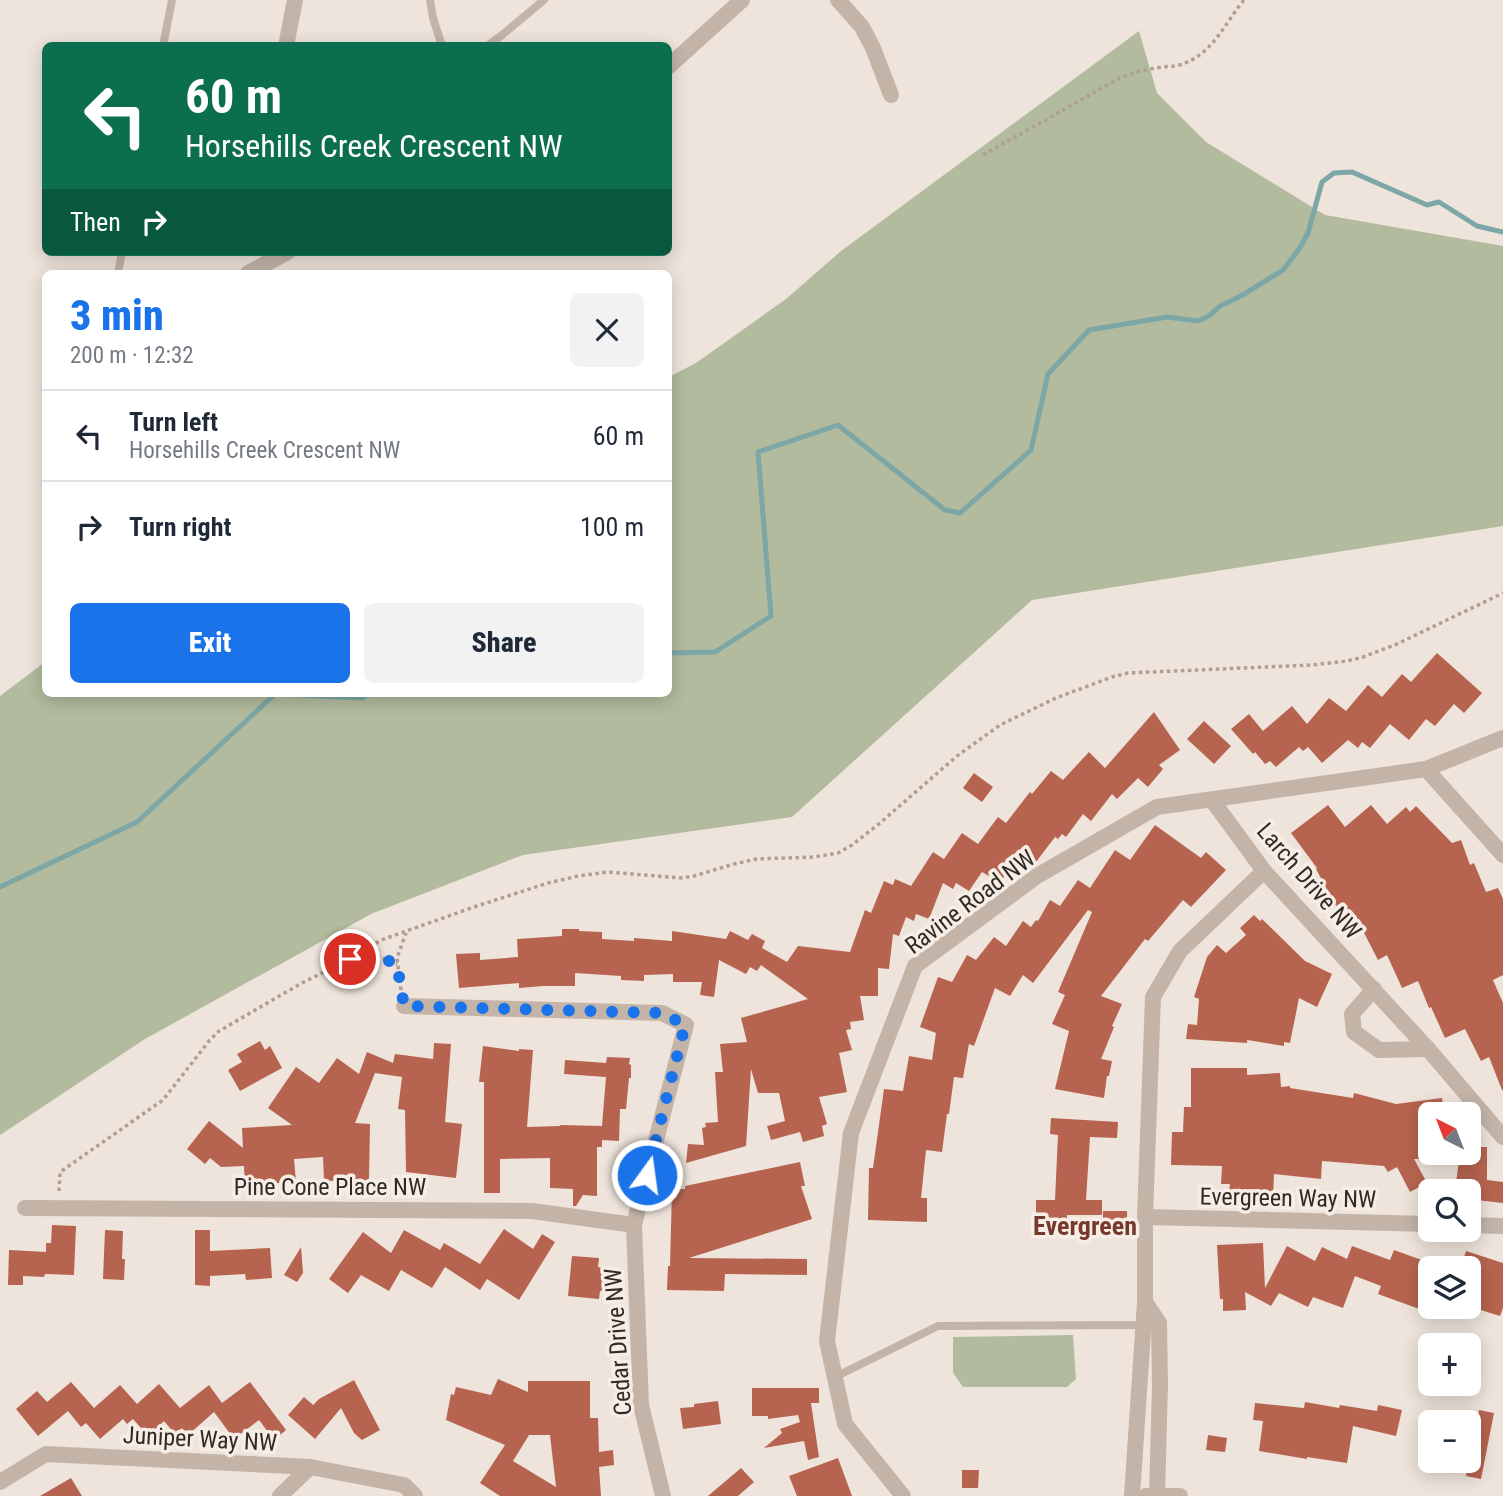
<!DOCTYPE html>
<meta charset="utf-8">
<style>
:root{--surface:#fff;--page:#f2f2f3;--text:#1f2937;--muted:#747a83;--line:#e0e1e3;--accent:#1a73e8}
body{margin:0;font-family:"Roboto Condensed",sans-serif;background:var(--page);color:var(--text);height:100vh;display:flex;flex-direction:column;font-size:26px;white-space:nowrap}
*{box-sizing:border-box;margin:0}
p{font-size:23px;color:var(--muted)}
.icon{flex:none;width:38px;height:38px;fill:none;stroke:currentColor;stroke-width:2;stroke-linecap:round;stroke-linejoin:round}
.map{position:relative;flex:1;overflow:hidden}
.side{position:absolute;left:42px;top:270px;width:630px;height:427px;display:flex;flex-direction:column;background:var(--surface);border-radius:10px;box-shadow:0 4px 18px #0003}
.side>*{flex:none}
.banner{position:absolute;left:42px;top:42px;width:630px;height:214px;border-radius:10px;box-shadow:0 4px 18px #0003;background:#0b6e4f;color:#fff;overflow:hidden}
.needle{width:46px;rotate:318deg}
.fabs{position:absolute;left:1418px;top:1102px;display:grid;gap:14px}
.fabs a{display:grid;place-items:center;width:63px;height:63px;border-radius:10px;background:var(--surface);box-shadow:0 4px 18px #0003;font-size:35px}
.pin{position:absolute;display:grid;place-items:center;width:60px;height:60px;color:#fff;margin:-30px;border:4px solid #fff;border-radius:50%;box-shadow:0 2px 7px #0007}
.me{position:absolute;width:77px;margin:-38px;rotate:14deg;stroke-linejoin:round;filter:drop-shadow(0 0 5px #0008)}
.turn{display:flex;align-items:center;gap:24px;height:147px;padding:0 28px;font-size:32px}
.turn .icon{width:91px;height:91px;stroke-width:2.5}
.turn b{display:block;font-size:49px;line-height:60px}
.then{display:flex;align-items:center;height:66px;padding:0 28px;background:#0003;gap:14px;font-size:26px}
.round{display:grid;place-items:center;flex:none;width:74px;height:74px;border-radius:10px;background:var(--page)}
.headline{display:flex;align-items:center;justify-content:space-between;height:119px;padding:0 28px}
h1{font-size:42px;font-weight:800;line-height:52px;color:var(--accent)}
.cta{display:flex;gap:14px;margin-top:auto;padding:14px 28px}
.cta a{flex:1;height:80px;border-radius:10px;background:var(--accent);color:#fff;font-size:28px;font-weight:800;line-height:80px;text-align:center}
.cta a+a{background:var(--page);color:var(--text)}
ul{padding:0;list-style:none}
li{display:flex;align-items:center;gap:21px;height:91px;padding:0 28px;border-top:2px solid var(--line)}
li div{flex:1}
li b{display:block;font-size:26px}
li em{font-style:normal}
.map>svg:first-child{display:block}
.green{fill:#b2bb9d}
.lines{fill:none;stroke-linecap:round;stroke-linejoin:round}
.stream{stroke:#7da7a7;stroke-width:5}
.building{fill:#b66450;fill-rule:evenodd}
.path{stroke:#b09e93;stroke-width:3.5;stroke-dasharray:3.5 3.5;stroke-linecap:butt}
.lane{stroke:#c4b4a8;stroke-width:8}
.street{stroke:#c4b4a8;stroke-width:16}
.route{stroke:#1a73e8;stroke-width:12;stroke-dasharray:0 21.6}
.labels{text-anchor:middle;dominant-baseline:central;stroke-width:7;stroke-linejoin:round;paint-order:stroke}
.street-label{font-size:24px;fill:#322a27;stroke:#f6eee6}
.neighbourhood-label{font-size:26px;font-weight:bold;fill:#77392b;stroke:#f6eee6}
</style>
<div class="map">
<svg width="1503" height="1496" viewBox="0 0 1503 1496">
<rect width="100%" height="100%" fill="#eee4db"/>
<g class="green">
<path d="M1139,31L1157,93L1206,142L1325,215L1503,246V526L1032,600L792,817L523,855L371,914L145,1039L0,1135V696L45,662L46,693H668L669,377L696,363L786,299L841,251Z"/>
<path d="M1073,1335L1076,1379L1067,1387H963L953,1373V1337Z"/>
</g>
<g class="lines">
<g class="stream">
<path d="M668,653L715,652L771,616L758,452L838,425L945,510L960,513L1031,450L1048,374L1089,330L1167,317L1198,321L1209,316L1220,306L1241,296L1283,270L1299,249L1308,233L1322,182L1334,173L1352,172L1427,205L1439,202L1477,226L1503,232"/>
<path d="M0,887L137,822L275,694L362,698L371,693"/>
</g>
</g>
<g class="building">
<path d="M1437,653L1482,693L1464,713L1454,704L1435,726L1426,719L1409,740L1390,724L1370,748L1362,742L1358,748L1348,740L1322,763L1308,747L1303,751L1299,747L1276,767L1270,761L1265,764L1255,752L1253,754L1231,729L1249,714L1263,731L1292,706L1307,724L1329,698L1346,711L1368,685L1382,697L1402,674L1411,682Z"/>
<path d="M1154,712L1180,750L1159,765L1163,769L1148,787L1138,778L1117,799L1112,794L1091,821L1083,814L1066,837L1062,834L1058,839L1055,837L1036,862L1028,856L1021,864L1016,860L1003,878L993,871L989,876L982,872L969,891L956,883L953,889L943,883L929,919L916,914L914,921L906,917L899,936L893,934L889,969L878,968V996H860L864,1020L850,1022L851,1029L846,1030L852,1050L839,1053L847,1092L819,1097L827,1124L822,1126L824,1136L803,1142L800,1132L771,1140L767,1126L785,1121L779,1093H758L751,1069L746,1146L686,1163L688,1144L704,1145L702,1128L706,1127L705,1123L718,1122L715,1072H723L720,1044L747,1042L741,1018L808,999L761,965L757,971L750,967L746,974L719,960L714,997L700,995L702,982H673V974L644,975V981L621,980V976L575,973V986H543L519,988V983L459,988L456,954L480,953V960L518,957L517,939L562,936V929H579V931L602,932V939L634,941V938L672,941V931L726,939L730,931L748,940L752,934L765,941L762,948L787,962L798,946L850,952L865,910L871,913L884,881L893,885L895,879L911,886L933,852L944,859L962,833L978,844L998,817L1006,823L1030,792L1032,794L1051,771L1063,780L1089,752L1105,768Z"/>
<path d="M1204,721L1231,746L1214,764L1187,739Z"/>
<path d="M974,773L993,787L982,802L963,788Z"/>
<path d="M1328,805L1345,827L1371,805L1387,824L1406,807L1410,812L1416,806L1452,843L1461,840L1470,865L1474,863L1486,892L1498,888L1503,899V975L1493,980L1503,1003V1090H1502L1489,1057L1481,1061L1465,1029L1445,1038L1431,1007L1429,1008L1418,981L1402,988L1387,955L1378,960L1361,927L1353,931L1341,903L1336,906L1316,869L1317,868L1291,833Z"/>
<path d="M1155,825L1201,858L1206,852L1226,870L1191,907L1183,900L1148,941L1145,939L1101,996L1122,1004L1112,1026L1114,1027L1101,1059L1112,1061L1109,1076H1107L1104,1098L1055,1089L1069,1031L1052,1024L1065,995L1058,992L1092,912L1088,910L1033,983L1023,975L1010,996L995,988L974,1046L969,1044L963,1078L954,1077L949,1114H947L942,1152L926,1150L921,1198H927V1222L868,1220L869,1168H873L884,1089L903,1091L909,1056L932,1060L936,1033L920,1027L938,977L952,982L967,955L976,960L994,937L1006,946L1023,921L1031,927L1036,920L1038,921L1050,900L1060,906L1078,880L1090,888L1115,850L1130,860Z"/>
<path d="M1254,915L1260,921L1262,919L1305,961L1332,974L1317,1007L1299,998L1290,1043L1284,1042V1046L1247,1040V1043L1186,1039L1188,1024L1197,1025L1199,999L1194,997L1207,957L1217,945L1226,953L1246,935L1240,928Z"/>
<path d="M260,1041L265,1050L270,1046L282,1068L240,1091L228,1070L242,1062L237,1054Z"/>
<path d="M434,1043L451,1044L445,1122L462,1124L456,1178L406,1172L405,1110L398,1109L402,1077L375,1073L355,1123L370,1124L369,1180L324,1181L323,1157L294,1159L296,1182L245,1185L244,1166L221,1167L210,1158L205,1164L187,1149L209,1121L243,1148L242,1128L292,1125L268,1108L296,1067L319,1083L337,1058L359,1074L367,1052L393,1063L395,1054L433,1059Z"/>
<path d="M483,1046L519,1051V1049L533,1050L527,1127L560,1126V1125L602,1126L606,1077L564,1074L565,1060L606,1063L607,1057L630,1058L629,1064L631,1065V1078H629L626,1109H620L619,1141L602,1140V1147H597V1196L583,1195L576,1206H573V1189L550,1188V1158L500,1159V1193H484V1082H479Z"/>
<path d="M1191,1068H1247V1075L1280,1073L1281,1087L1290,1086V1088L1353,1098L1354,1093L1396,1104L1442,1098L1444,1115H1430V1159H1414L1427,1183L1410,1192L1397,1167L1388,1172L1384,1166L1322,1161L1321,1179L1274,1174L1273,1199H1259V1191L1229,1190L1230,1184H1221L1222,1166L1171,1165L1172,1132H1183L1184,1107H1191Z"/>
<path d="M1051,1118L1118,1122L1117,1138L1090,1137L1086,1200H1102V1215H1067V1226H1036V1200H1055L1058,1135L1050,1134Z"/>
<path d="M1468,1147H1487V1180L1503,1182V1203L1468,1199V1192L1455,1190L1460,1153H1468Z"/>
<path d="M800,1162L805,1186H801L812,1219L689,1258L807,1259V1275L725,1274L724,1291L667,1290L668,1266H670L672,1189H685V1186Z"/>
<rect x="1103" y="1211" width="24" height="19"/>
<path d="M52,1225L76,1226L74,1275L45,1274L44,1277L23,1276V1285H8L9,1250L46,1252V1243H51Z"/>
<path d="M504,1229L533,1249L542,1234L555,1242L519,1300L487,1279L480,1290L445,1267L432,1288L401,1270L389,1291L361,1275L348,1293L329,1279L363,1232L391,1253L404,1230L440,1250L444,1243L480,1264Z"/>
<path d="M105,1230L123,1231L122,1259H125L124,1280L103,1279Z"/>
<path d="M195,1230H210V1251L270,1248L272,1278L246,1280L245,1274L210,1276V1286L195,1285Z"/>
<path d="M1263,1243L1265,1288L1287,1246L1315,1261L1322,1247L1347,1259L1352,1246L1390,1260L1394,1250L1430,1263V1303L1425,1301L1422,1310L1378,1294L1381,1286L1355,1276L1343,1308L1313,1297L1308,1307L1279,1293L1271,1306L1245,1292L1246,1310L1223,1311V1299H1220L1217,1245Z"/>
<path d="M301,1247L303,1273L297,1282L284,1275Z"/>
<path d="M1466,1251L1503,1263V1308L1500,1316L1468,1306V1269H1460Z"/>
<path d="M572,1256L599,1258L598,1267L615,1269L613,1292L600,1291L599,1299L568,1296Z"/>
<path d="M498,1379L528,1392V1381H590V1418H598L599,1452L613,1450L614,1465L599,1467L601,1496H500L480,1483L505,1445L446,1420L451,1394L454,1395L456,1387L491,1395ZM529,1435H550L556,1487L513,1461Z"/>
<path d="M354,1380L380,1430L362,1440L354,1433L341,1408L315,1439L288,1415L304,1397L313,1405L319,1399Z"/>
<path d="M71,1382L94,1408L120,1385L137,1404L159,1384L180,1408L209,1385L222,1403L250,1382L286,1430L274,1440L259,1420L234,1439L214,1412L188,1435L182,1428L175,1434L164,1421L148,1436L133,1419L127,1424L123,1419L100,1439L86,1423L81,1427L68,1411L38,1436L16,1409L37,1391L47,1402Z"/>
<path d="M752,1388H819V1403H811L819,1457L808,1460L804,1441L764,1448L782,1433L780,1429L800,1422L798,1415L768,1419V1416H752Z"/>
<path d="M718,1401L721,1424L683,1429L680,1408L694,1407V1404Z"/>
<path d="M1305,1402L1339,1408L1340,1405L1377,1411L1378,1405L1402,1410L1396,1436L1353,1426L1347,1463L1307,1457V1459L1259,1451L1263,1421L1253,1420L1255,1403L1304,1408Z"/>
<path d="M1479,1410L1494,1413L1481,1479L1466,1476Z"/>
<path d="M1208,1435L1227,1438L1225,1452L1206,1450Z"/>
<path d="M838,1458L852,1496H797L789,1476Z"/>
<path d="M741,1468L754,1482L738,1496H708Z"/>
<path d="M962,1470H979L978,1488H962Z"/>
<path d="M71,1478L82,1496H40Z"/>
</g>
<g class="lines">
<g class="path">
<path d="M983,155L1120,78C1134,72 1148,69 1163,67C1168,66 1174,67 1179,65C1212,56 1224,24 1244,0"/>
<path d="M363,951L397,964"/>
<path d="M401,990L397,958L406,933"/>
<path d="M59,1191L60,1173L63,1170L163,1100L209,1041L219,1031L302,983L350,959L381,940L477,906L548,883L578,876L608,872L681,878L694,876L734,864L756,859L814,857L838,853L852,845L880,823L957,756L1000,725L1056,698L1112,677L1128,673L1312,665L1347,661L1363,657L1397,644L1503,593"/>
</g>
<g class="lane">
<path d="M430,0L433,18L442,46"/>
<path d="M163,46L172,0"/>
<path d="M487,46L502,35L544,0"/>
<path d="M118,273L122,252"/>
<path d="M835,1377L938,1326L1145,1325"/>
</g>
<g class="street">
<path d="M838,0L862,27L873,48L891,95"/>
<path d="M286,46L295,0"/>
<path d="M668,67L742,0"/>
<path d="M248,273L288,252"/>
<path d="M1426,769L1503,855"/>
<path d="M1212,800L1264,871L1428,1049L1503,1137"/>
<path d="M1374,989L1352,1014L1354,1032L1379,1050L1428,1049"/>
<path d="M404,1006L662,1013L686,1025L634,1225L641,1405L663,1496"/>
<path d="M25,1208L532,1211L634,1225"/>
<path d="M1145,1217L1430,1224"/>
<path d="M1468,1225L1503,1226"/>
<path d="M1145,1302L1159,1323L1160,1385L1157,1496"/>
<path d="M0,1482L46,1454L310,1467L404,1485L415,1496"/>
<path d="M280,1496L310,1467"/>
<path d="M903,1496L845,1424L827,1341L851,1133L915,966L1037,876L1157,807L1426,769L1503,738"/>
<path d="M1132,1496L1145,1302V1217L1153,997L1180,951L1264,871"/>
<path d="M1146,1496H1180"/>
</g>
</g>
<g class="lines">
<path class="route" d="M350,959L363,951L397,964L404,1006L662,1013L685,1025L647,1175"/>
</g>
<g class="labels">
<g class="street-label">
<text transform="translate(1309 881) rotate(49)">Larch Drive NW</text>
<text transform="translate(970 902) rotate(-37)">Ravine Road NW</text>
<text x="330" y="1187">Pine Cone Place NW</text>
<text transform="translate(1288 1198) rotate(1)">Evergreen Way NW</text>
<text transform="translate(618 1342) rotate(-94)">Cedar Drive NW</text>
<text transform="translate(200 1439) rotate(3)">Juniper Way NW</text>
</g>
<g class="neighbourhood-label">
<text x="1085" y="1226">Evergreen</text>
</g>
</g>
</svg>
<div class="fabs">
<a><svg class="needle" viewBox="-14 -14 28 28"><path d="M0-13l5 13h-10z" fill="#e53935"/><path d="M0 13l5-13h-10z" fill="#747a83"/></svg></a>
<a><svg class="icon" aria-label="search" viewBox="0 0 24 24"><circle cx="10" cy="10" r="6"/><path d="M15 15l6 6"/></svg></a>
<a><svg class="icon" aria-label="layers" viewBox="0 0 24 24"><path d="M12 4l9 5-9 5-9-5zM3 14l9 5 9-5"/></svg></a>
<a>+</a>
<a>−</a>
</div>
<div class="pin" style="left:350px;top:959px;background:#d93025"><svg class="icon" aria-label="arrive" viewBox="0 0 24 24"><path d="M6 21V4h12l-3 4 3 4H6"/></svg></div>
<svg class="me" style="left:647px;top:1175px" viewBox="-20 -20 40 40"><circle r="17" fill="#1a73e8" stroke="#fff" stroke-width="3"/><path d="M0-11L8 9 0 5-8 9z" fill="#fff"/></svg>
<div class="banner">
<div class="turn"><svg class="icon" aria-label="left" viewBox="0 0 24 24"><path d="M17 20v-9H6M10 6l-5 5 5 5"/></svg><div><b>60 m</b>Horsehills Creek Crescent NW</div></div>
<div class="then">Then<svg class="icon" aria-label="right" viewBox="0 0 24 24"><path d="M7 20v-9h11M14 6l5 5-5 5"/></svg></div>
</div>
<section class="side">
<div class="headline"><div><h1>3 min</h1><p>200 m · 12:32</p></div><a class="round"><svg class="icon" aria-label="close" viewBox="0 0 24 24"><path d="M6 6l12 12M18 6L6 18"/></svg></a></div>
<ul>
<li><svg class="icon" aria-label="left" viewBox="0 0 24 24"><path d="M17 20v-9H6M10 6l-5 5 5 5"/></svg><div><b>Turn left</b><p>Horsehills Creek Crescent NW</p></div><em>60 m</em></li>
<li><svg class="icon" aria-label="right" viewBox="0 0 24 24"><path d="M7 20v-9h11M14 6l5 5-5 5"/></svg><div><b>Turn right</b></div><em>100 m</em></li>
</ul>
<div class="cta"><a>Exit</a><a>Share</a></div>
</section>
</div>
